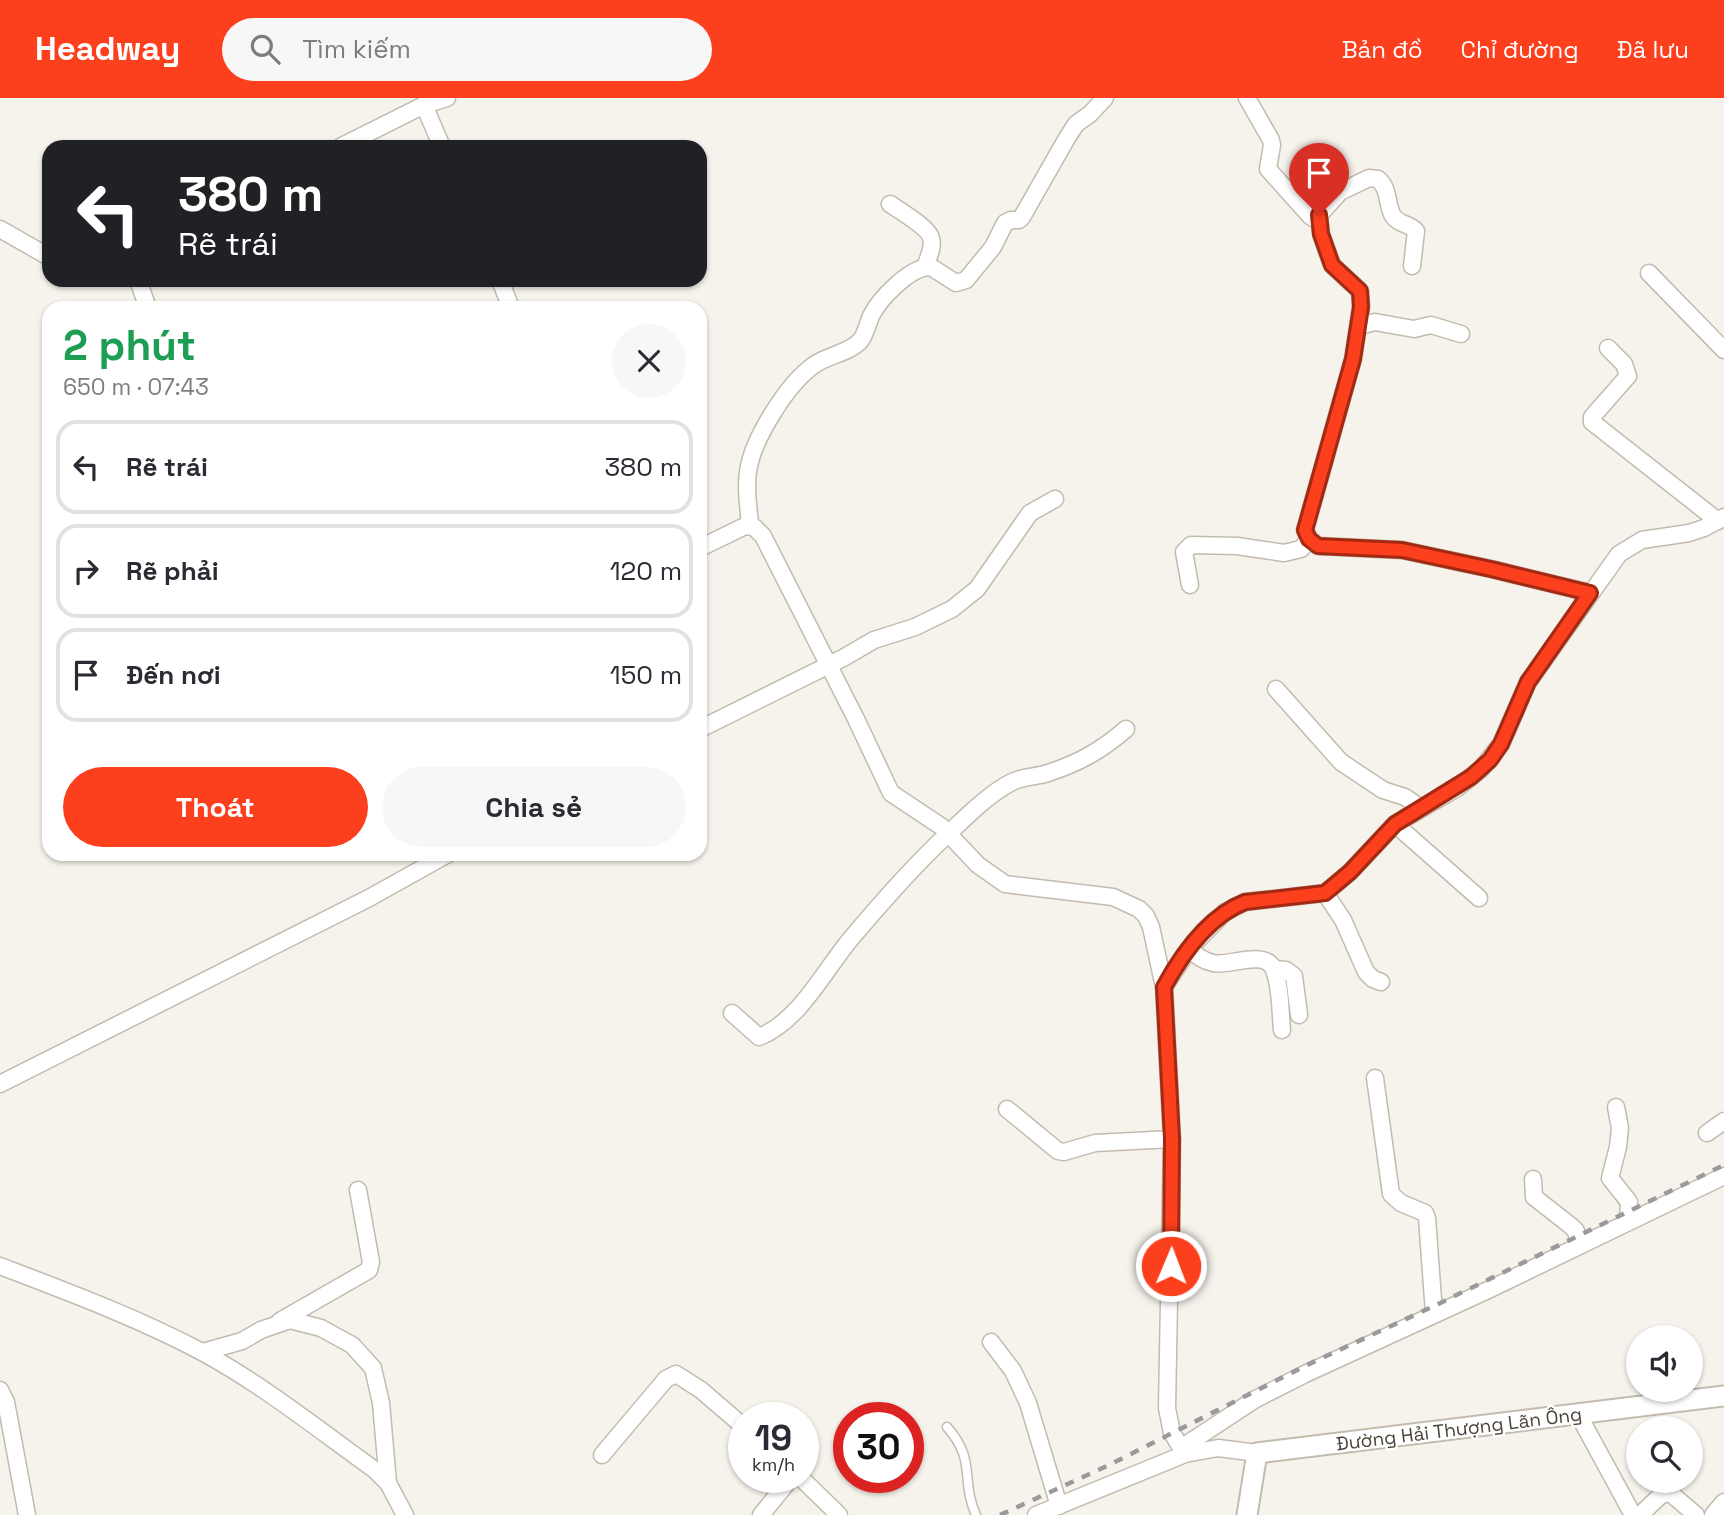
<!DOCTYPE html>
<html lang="vi">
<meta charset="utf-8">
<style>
:root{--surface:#fff;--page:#f7f7f7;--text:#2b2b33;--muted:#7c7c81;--line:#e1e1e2;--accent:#fc3f1d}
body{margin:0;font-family:"Space Grotesk",sans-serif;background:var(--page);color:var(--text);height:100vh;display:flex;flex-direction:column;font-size:26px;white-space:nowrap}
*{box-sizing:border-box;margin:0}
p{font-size:23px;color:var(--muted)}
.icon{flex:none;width:38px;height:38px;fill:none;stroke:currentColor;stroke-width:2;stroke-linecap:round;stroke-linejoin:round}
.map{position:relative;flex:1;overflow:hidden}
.details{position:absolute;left:42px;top:203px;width:665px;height:560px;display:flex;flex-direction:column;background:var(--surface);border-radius:21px;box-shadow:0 2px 5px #0004}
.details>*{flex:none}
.guide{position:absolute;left:42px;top:42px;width:665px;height:147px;border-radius:21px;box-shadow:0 2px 5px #0004;background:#202124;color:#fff;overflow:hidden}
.tools{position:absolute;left:1626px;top:1227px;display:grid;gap:14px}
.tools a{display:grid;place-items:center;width:77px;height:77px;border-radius:50%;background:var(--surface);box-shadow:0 2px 5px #0004;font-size:35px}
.speed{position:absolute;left:728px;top:1304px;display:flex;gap:14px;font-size:35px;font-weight:700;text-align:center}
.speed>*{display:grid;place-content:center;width:91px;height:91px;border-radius:50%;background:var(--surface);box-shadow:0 2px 5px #0004;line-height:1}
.speed small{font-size:18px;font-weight:400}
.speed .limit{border:10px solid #d22;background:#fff;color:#111}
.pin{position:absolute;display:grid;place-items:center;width:60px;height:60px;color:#fff;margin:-72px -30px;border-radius:50% 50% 50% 0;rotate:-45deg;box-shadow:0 0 7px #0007}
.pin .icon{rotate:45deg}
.me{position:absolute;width:77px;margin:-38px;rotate:1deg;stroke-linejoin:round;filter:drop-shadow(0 0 5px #0008)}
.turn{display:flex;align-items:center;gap:24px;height:147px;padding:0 21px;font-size:32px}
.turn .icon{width:91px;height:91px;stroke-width:2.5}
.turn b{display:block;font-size:49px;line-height:60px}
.round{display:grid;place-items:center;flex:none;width:74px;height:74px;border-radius:37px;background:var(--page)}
.overview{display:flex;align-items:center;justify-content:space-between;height:119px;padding:0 21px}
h1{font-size:42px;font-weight:700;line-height:52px;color:#1e9e55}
.action{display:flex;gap:14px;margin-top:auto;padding:14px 21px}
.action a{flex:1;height:80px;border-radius:42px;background:var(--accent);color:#fff;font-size:28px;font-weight:700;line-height:80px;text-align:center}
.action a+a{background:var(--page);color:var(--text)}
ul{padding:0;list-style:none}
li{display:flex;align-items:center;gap:21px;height:94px;margin:0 14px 10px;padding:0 7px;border:4px solid var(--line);border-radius:21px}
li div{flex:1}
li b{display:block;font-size:26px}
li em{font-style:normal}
header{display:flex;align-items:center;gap:42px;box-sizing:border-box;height:98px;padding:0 35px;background:var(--accent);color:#fff}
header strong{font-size:33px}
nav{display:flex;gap:38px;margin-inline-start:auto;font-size:24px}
.search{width:490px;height:63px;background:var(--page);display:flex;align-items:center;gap:18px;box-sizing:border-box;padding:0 24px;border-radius:38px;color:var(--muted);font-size:26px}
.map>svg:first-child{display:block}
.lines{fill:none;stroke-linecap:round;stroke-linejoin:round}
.service-casing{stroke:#c2bbae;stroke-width:11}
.minor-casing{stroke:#c2bbae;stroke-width:19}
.tertiary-casing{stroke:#c2bbae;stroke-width:23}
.service{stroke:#fff;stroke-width:8}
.minor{stroke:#fff;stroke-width:16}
.tertiary{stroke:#fff;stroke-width:19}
.rail{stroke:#9a9a9a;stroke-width:4.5;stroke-dasharray:9 9;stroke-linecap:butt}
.route-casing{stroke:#a42913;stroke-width:18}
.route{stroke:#fc3f1d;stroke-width:12}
.labels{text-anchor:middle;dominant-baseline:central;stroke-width:5;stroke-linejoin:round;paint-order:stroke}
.street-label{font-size:19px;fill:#4b4439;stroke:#fff}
</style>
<header>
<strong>Headway</strong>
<div class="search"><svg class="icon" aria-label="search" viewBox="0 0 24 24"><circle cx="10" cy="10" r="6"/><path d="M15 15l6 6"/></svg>Tìm kiếm</div>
<nav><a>Bản đồ</a><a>Chỉ đường</a><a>Đã lưu</a></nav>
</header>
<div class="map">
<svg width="1724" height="1417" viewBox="0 0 1724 1417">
<rect width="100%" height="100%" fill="#f6f3ec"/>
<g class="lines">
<g class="service-casing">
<path id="service" d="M947,1329C977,1363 960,1381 976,1417"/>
</g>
<g class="minor-casing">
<g id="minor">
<path d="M1247,0L1271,42L1272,47L1268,71L1310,118L1318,123"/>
<path d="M424,7L442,49"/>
<path d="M340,49L424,7L447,0"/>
<path d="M890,106C899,112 929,130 931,140C934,149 928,160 925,169"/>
<path d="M0,131L49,159"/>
<path d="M1412,168L1416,133C1409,125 1399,127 1393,118C1386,106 1390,91 1378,81L1369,80L1340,94L1319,117L1321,136L1332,167L1360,193L1361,209L1353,261L1305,432L1309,441L1318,448L1402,452L1491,471L1590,495"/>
<path d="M1649,175L1724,252"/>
<path d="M138,182L148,210"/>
<path d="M500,182L511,210"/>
<path d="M1359,228L1375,224L1414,231L1431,227L1461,236"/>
<path d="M1608,250L1624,266L1628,278L1592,319V324L1718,423"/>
<path d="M750,428C749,411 745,391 748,374C752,342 787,286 814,267C828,257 850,255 861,242C866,235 868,225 871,218C880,200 911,168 931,169L956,185L966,182L993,149L1005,125L1011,122H1019L1022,119L1067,40L1076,26L1090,16L1105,0"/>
<path d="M700,450L745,428L754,429L763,438L856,621L891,695L942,729L978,767L1005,786L1113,799L1139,811L1146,818L1151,829L1164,889"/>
<path d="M1190,487L1184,454L1191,447L1237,448L1284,455L1301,451L1309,441"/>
<path d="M1276,591L1341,664L1383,692L1405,699L1421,710"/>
<path d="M700,631L843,560L874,542L915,529L952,511L977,491L1030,415L1055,401"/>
<path d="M1395,726L1479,800"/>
<path d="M1325,795L1343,822L1366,874L1373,881L1381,884"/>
<path d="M1189,851C1196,857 1203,863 1213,865C1229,869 1266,850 1274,872C1281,890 1280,913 1282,932"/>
<path d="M1274,871L1286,872L1294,878L1299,917"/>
<path d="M732,915L759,939C798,924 823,875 849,843C880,806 914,767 950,734C968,717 990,695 1012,684C1023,678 1037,679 1048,675C1079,665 1102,652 1126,631"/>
<path d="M1375,980L1391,1096L1401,1105L1425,1115L1427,1120L1434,1215"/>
<path d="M0,986L369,800L448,756"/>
<path d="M1616,1009L1620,1030L1618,1049L1610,1080L1629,1104L1628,1123"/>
<path d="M1007,1011L1058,1053L1064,1054L1095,1045L1172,1041"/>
<path d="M1707,1035L1724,1023"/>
<path d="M1533,1081L1534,1099L1571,1128L1576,1133L1579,1147"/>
<path d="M0,1168C68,1194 138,1220 202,1254C263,1287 319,1332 375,1372L388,1385L405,1417"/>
<path d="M280,1223L369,1172L371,1164L358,1092"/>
<path d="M991,1244L1013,1273L1028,1305L1059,1408"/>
<path d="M203,1254L242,1243L261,1232L290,1222L321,1230L352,1247L373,1270L381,1305L388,1385"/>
<path d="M0,1292L6,1304L27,1417"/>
<path d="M1578,1316L1633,1417"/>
<path d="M1181,1350L1254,1302L1305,1276L1488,1192L1724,1078"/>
<path d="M1185,1356L1172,1335L1167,1310L1172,1041L1164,889L1189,851L1225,814L1245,804L1325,795L1350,774L1395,726L1457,690L1481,671L1501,646L1528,584L1619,456L1642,442L1689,435L1704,430L1724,419"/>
<path d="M602,1357L666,1281L676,1276L701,1292L744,1329"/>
<path d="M800,1379L839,1417"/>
<path d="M761,1417L792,1379"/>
<path d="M1036,1417L1185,1356L1218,1350L1257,1355"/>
<path d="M1640,1417L1660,1398L1669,1394L1696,1417"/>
<path d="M1713,1417L1724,1404"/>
</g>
</g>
<g class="tertiary-casing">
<path id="tertiary" d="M1247,1417L1257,1355L1724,1298"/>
</g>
<use href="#service" class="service"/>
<use href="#minor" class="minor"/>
<use href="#tertiary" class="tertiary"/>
<path class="rail" d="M1000,1417L1107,1368L1307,1267L1434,1208L1724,1067"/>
</g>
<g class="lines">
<g class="route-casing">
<path id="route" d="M1171,1168L1172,1041L1164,889C1182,856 1209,818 1245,804L1325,795L1350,774L1395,726L1471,679L1490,662L1501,646L1528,584L1590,495L1491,471L1402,452L1318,448L1309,441L1305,432L1353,261L1361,209L1360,193L1332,167L1321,136L1319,117"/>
</g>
<use href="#route" class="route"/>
</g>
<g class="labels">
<g class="street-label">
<text transform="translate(1459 1331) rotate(-7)">Đường Hải Thượng Lãn Ông</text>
</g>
</g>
</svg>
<div class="tools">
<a><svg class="icon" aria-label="sound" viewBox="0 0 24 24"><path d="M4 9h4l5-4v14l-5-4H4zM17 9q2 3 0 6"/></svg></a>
<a><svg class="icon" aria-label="search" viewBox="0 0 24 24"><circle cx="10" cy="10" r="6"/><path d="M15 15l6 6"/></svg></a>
</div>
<div class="speed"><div>19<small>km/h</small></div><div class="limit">30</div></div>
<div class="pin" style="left:1319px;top:117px;background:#d93025"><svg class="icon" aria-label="arrive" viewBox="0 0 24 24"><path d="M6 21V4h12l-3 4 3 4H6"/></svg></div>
<svg class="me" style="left:1171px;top:1168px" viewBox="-20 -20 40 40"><circle r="17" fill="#fc3f1d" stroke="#fff" stroke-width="3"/><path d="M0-11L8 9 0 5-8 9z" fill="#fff"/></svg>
<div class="guide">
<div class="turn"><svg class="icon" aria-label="left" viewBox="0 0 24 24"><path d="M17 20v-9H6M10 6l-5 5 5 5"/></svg><div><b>380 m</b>Rẽ trái</div></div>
</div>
<section class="details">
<div class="overview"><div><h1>2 phút</h1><p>650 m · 07:43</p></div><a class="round"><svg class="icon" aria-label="close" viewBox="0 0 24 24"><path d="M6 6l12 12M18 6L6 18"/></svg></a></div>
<ul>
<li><svg class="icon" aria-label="left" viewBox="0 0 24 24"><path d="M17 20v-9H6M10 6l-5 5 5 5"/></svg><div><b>Rẽ trái</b></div><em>380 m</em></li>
<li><svg class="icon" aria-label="right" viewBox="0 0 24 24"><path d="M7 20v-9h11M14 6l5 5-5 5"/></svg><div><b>Rẽ phải</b></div><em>120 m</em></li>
<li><svg class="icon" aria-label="arrive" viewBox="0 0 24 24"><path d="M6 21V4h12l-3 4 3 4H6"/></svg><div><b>Đến nơi</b></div><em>150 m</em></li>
</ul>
<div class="action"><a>Thoát</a><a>Chia sẻ</a></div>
</section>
</div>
